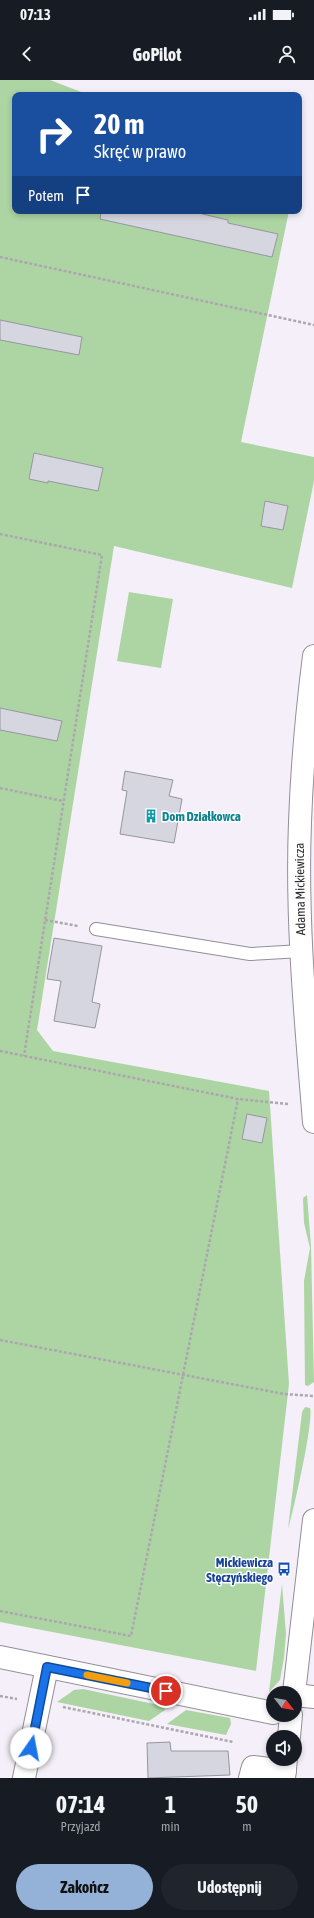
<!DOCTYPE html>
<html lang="pl">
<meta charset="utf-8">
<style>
:root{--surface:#171b24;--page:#20242c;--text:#f1f3f6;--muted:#9ea1a6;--accent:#94b1d8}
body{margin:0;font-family:"Asap Condensed",sans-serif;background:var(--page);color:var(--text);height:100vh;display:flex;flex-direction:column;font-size:15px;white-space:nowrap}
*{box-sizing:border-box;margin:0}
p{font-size:13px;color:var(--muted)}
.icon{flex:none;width:22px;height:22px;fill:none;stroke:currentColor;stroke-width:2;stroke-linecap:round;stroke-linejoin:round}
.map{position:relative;height:1698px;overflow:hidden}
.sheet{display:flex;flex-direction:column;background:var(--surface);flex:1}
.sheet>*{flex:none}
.hud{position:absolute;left:12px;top:12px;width:290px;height:122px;border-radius:8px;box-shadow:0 2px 6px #0003;background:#1a4fa0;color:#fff;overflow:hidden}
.needle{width:26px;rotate:121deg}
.tools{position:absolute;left:266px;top:1606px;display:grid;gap:8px}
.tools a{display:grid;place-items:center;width:36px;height:36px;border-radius:50%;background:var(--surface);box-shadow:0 2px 6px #0003;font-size:20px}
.pin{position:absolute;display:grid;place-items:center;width:34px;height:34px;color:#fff;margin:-17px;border:2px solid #fff;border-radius:50%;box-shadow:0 1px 4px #0007}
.me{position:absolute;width:44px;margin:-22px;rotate:12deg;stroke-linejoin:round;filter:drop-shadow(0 0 3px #0008)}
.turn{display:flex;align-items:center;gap:14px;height:84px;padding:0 16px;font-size:18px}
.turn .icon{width:52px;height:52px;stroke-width:2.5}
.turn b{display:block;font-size:28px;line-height:34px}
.then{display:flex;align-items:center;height:38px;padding:0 16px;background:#0003;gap:8px;font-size:15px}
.eta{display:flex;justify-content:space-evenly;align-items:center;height:68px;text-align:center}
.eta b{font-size:24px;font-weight:700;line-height:28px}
.button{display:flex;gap:8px;margin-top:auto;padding:8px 16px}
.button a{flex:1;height:46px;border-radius:24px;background:var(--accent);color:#111;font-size:16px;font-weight:700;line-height:46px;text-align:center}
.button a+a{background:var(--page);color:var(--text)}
.status{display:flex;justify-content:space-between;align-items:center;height:28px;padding:0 20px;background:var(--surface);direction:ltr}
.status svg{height:11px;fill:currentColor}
header{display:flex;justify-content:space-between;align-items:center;height:52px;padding:0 16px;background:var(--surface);font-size:18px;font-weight:700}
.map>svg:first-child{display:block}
.green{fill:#add5a3}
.building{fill:#d6d6e0;stroke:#96969f}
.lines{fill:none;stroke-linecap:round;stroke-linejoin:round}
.service-casing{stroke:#938e97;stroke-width:14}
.minor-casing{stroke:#938e97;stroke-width:24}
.tertiary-casing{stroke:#938e97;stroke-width:24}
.path{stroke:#aba7ae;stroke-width:2.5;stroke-dasharray:3 2;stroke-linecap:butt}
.service{stroke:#fff;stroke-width:12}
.minor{stroke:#fff;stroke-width:22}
.tertiary{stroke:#fff;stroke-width:22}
.route-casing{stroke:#114b97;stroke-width:10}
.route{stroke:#1a73e8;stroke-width:7}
.slow{stroke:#f59e0b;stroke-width:7}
.labels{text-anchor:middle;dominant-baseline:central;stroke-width:3;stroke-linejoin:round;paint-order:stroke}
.culture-label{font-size:13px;font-weight:bold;fill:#0d838f;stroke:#fefefe;text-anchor:start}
.street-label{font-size:13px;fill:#302e32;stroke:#fefefe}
.transit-label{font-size:13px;font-weight:bold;fill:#164399;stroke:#fefefe;text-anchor:end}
</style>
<div class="status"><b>07:13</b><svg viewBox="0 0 49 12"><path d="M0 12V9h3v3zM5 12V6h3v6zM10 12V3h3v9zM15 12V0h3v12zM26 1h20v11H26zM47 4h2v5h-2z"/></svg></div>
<header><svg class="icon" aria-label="back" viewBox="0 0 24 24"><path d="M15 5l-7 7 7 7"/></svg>GoPilot<svg class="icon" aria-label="person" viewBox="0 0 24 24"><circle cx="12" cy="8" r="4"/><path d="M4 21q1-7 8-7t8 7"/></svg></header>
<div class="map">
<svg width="314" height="1698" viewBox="0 0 314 1698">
<rect width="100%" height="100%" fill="#f4eff8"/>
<g class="green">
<path d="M0,0H50L89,15H15V131H289L241,362L314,377V401L292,508L114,466L37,950L53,971L269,1011L289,1304L256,1591L0,1542Z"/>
<path d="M129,512L173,519L161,588L117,581Z"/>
<path d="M307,1115L311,1166L314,1302L308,1306L305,1305L304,1201L310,1168L304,1143L303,1118Z"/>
<path d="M305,1327L310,1328C314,1341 293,1432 288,1449L302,1332Z"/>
<path d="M282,1504L286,1554L284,1578L280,1600L269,1612Z"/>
<path d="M83,1609L163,1626L165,1630L149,1641L57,1622L74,1610Z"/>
<path d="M186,1630L230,1638L231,1644L226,1655L167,1644Z"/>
</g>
<g class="building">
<path d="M101,131H190L228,140V143L278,154L272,177L100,139Z"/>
<path d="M0,240L82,257L79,275L0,260Z"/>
<path d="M34,373L103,388L98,411L48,401V403L29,399Z"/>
<path d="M265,421L288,426L283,450L261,446Z"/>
<path d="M0,628L62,641L57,661L0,650Z"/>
<path d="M125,691L173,700L169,716L182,719L174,763L120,754L127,711L122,710Z"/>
<path d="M54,858L102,866L92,922L100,924L95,948L54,941L61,901L47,899Z"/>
<path d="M247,1034L267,1038L262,1063L242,1059Z"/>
<path d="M170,1662L171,1671H228L230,1695L148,1698L147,1663Z"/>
</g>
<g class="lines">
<g class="service-casing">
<path id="service" d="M96,849L250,874L302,871"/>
</g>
<g class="minor-casing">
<g id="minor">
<path d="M0,1577L273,1633"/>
<path d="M295,1615L314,1617"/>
<path d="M24,1698L47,1587"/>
<path d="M250,1698L253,1687L285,1691"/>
</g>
</g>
<g class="tertiary-casing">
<g id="tertiary">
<path d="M314,576C307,631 302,686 300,742C296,842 306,943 314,1042"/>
<path d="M294,1613L314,1440"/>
<path d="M289,1657L291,1635"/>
<path d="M284,1698L286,1679"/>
</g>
</g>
<g class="path">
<path d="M0,177L314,245"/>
<path d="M0,454L102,475L24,976"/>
<path d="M0,708L63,721"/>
<path d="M45,840L78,846"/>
<path d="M0,971L238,1019L288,1024"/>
<path d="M0,1260L284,1314L314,1316"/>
<path d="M0,1531L131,1556L238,1019"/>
<path d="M0,1616L17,1619"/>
<path d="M63,1627L233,1662"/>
</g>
<use href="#service" class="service"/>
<use href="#minor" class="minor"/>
<use href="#tertiary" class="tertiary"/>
</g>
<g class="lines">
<g class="route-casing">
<path id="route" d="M31,1668L47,1587L166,1611"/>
</g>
<use href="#route" class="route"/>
<path class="slow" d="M87,1595L127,1603"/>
</g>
<defs>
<g id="building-bare" transform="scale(1.08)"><path d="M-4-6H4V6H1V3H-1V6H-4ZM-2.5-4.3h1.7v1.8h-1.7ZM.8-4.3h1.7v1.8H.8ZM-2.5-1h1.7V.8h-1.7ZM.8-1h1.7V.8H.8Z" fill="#0f9aa8" stroke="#fefefe" stroke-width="2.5" paint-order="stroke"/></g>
<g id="bus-bare" transform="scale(1.08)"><path d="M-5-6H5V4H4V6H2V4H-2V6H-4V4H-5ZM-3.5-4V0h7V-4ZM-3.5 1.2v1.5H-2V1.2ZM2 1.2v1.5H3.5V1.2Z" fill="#1a4fb4" stroke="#fefefe" stroke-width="2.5" paint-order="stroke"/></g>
</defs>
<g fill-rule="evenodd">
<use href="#building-bare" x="151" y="736"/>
<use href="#bus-bare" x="284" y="1489"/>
</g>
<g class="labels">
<g class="culture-label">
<text x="162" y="736">Dom Działkowca</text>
</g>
<g class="street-label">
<text transform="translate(300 809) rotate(-91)">Adama Mickiewicza</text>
</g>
<g class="transit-label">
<text x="273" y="1482">Mickiewicza<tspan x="273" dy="15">Stęczyńskiego</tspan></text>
</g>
</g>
</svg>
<div class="tools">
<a><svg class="needle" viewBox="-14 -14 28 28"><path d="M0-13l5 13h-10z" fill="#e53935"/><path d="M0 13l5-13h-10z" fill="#9ea1a6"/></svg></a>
<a><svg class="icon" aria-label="sound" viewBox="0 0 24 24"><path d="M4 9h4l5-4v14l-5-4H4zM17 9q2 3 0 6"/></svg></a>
</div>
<div class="pin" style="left:166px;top:1611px;background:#d93025"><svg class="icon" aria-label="arrive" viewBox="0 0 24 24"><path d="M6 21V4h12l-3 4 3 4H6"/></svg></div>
<svg class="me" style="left:31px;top:1668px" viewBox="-20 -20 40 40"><circle r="19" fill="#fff"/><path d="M0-13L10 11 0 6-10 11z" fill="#1a73e8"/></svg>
<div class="hud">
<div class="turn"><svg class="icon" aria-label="right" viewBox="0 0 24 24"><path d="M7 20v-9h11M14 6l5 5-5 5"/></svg><div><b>20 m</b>Skręć w prawo</div></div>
<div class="then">Potem<svg class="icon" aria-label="arrive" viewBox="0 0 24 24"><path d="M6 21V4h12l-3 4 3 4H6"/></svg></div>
</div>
</div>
<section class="sheet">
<div class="eta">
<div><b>07:14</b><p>Przyjazd</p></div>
<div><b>1</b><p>min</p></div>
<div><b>50</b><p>m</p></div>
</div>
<div class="button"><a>Zakończ</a><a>Udostępnij</a></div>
</section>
